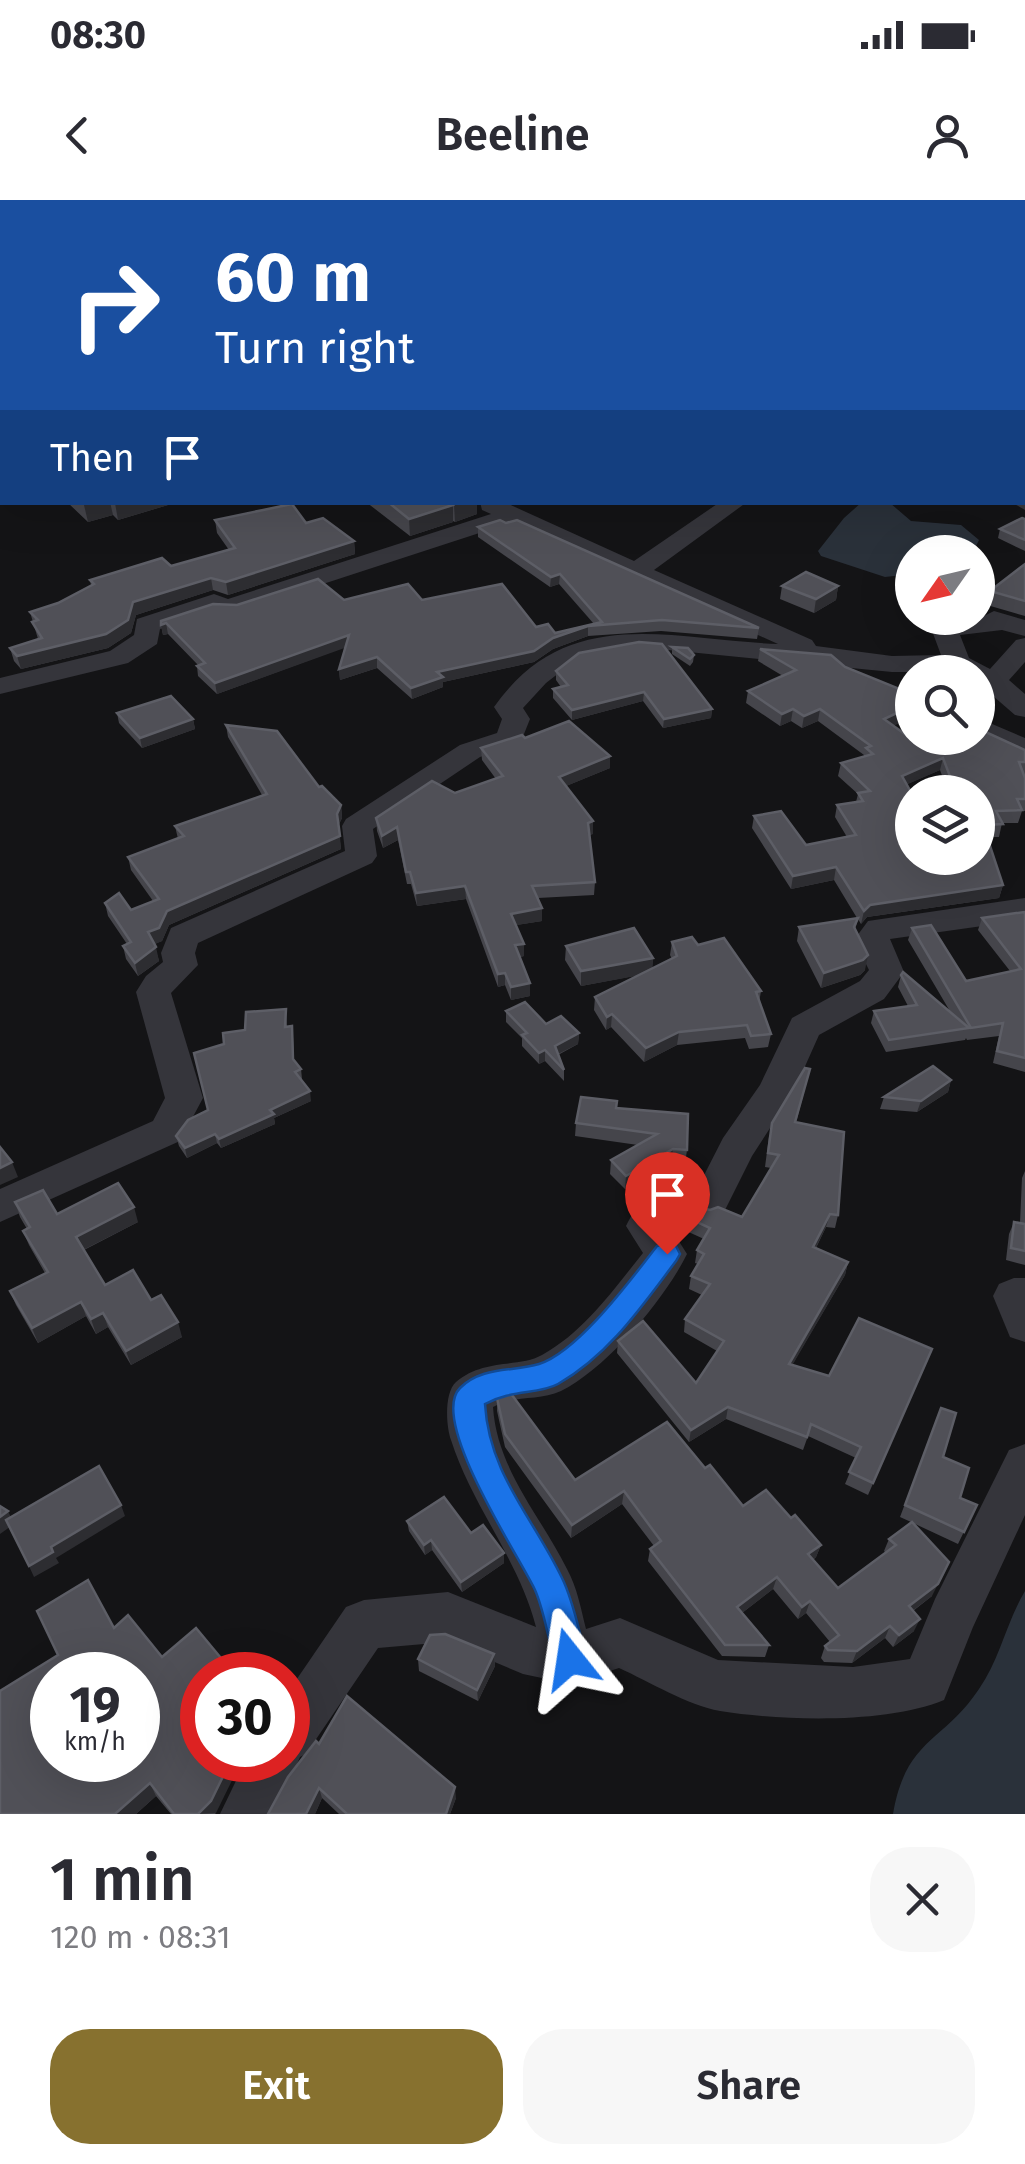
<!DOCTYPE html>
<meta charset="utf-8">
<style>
:root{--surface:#fff;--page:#f7f7f7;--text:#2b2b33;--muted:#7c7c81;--accent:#87712f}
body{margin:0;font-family:"Fira Sans",sans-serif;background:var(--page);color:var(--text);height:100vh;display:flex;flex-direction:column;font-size:38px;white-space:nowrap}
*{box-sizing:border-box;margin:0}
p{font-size:32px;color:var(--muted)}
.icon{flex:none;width:55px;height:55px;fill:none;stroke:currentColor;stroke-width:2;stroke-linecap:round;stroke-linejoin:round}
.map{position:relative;height:1614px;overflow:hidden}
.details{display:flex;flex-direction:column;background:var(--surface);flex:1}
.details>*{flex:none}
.guide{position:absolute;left:0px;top:0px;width:1025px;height:305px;box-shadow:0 10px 40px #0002;background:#1a4fa0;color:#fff;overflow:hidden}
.needle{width:65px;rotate:236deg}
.controls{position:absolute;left:895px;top:335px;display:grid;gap:20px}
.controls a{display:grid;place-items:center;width:100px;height:100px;border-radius:50%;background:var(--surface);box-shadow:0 10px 40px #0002;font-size:50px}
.speed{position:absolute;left:30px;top:1452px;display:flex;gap:20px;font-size:50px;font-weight:700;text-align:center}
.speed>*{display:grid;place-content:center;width:130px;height:130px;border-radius:50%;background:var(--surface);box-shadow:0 10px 40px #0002;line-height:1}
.speed small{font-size:25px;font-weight:400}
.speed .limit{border:15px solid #d22;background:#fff;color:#111}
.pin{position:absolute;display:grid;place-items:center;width:85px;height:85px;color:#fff;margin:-102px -42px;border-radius:50% 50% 50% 0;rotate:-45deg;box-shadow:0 0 10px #0007}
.pin .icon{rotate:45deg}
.me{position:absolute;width:110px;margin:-55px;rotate:345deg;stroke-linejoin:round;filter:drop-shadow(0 0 8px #0008)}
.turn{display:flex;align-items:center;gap:35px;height:210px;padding:0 50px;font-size:45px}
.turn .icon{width:130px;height:130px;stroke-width:2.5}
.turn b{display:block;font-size:70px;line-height:85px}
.then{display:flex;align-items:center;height:95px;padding:0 50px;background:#0003;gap:20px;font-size:38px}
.round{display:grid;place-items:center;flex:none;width:105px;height:105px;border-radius:40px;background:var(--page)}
.summary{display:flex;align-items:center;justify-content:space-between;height:170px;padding:0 50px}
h1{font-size:60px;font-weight:600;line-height:75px}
.cta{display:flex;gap:20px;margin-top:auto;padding:20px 50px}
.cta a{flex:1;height:115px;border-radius:40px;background:var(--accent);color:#fff;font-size:40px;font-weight:600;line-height:115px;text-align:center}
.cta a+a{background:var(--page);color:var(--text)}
.status{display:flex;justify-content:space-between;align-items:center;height:70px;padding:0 50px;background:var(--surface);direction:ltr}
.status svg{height:28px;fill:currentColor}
header{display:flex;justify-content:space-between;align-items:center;height:130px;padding:0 50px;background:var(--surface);font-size:45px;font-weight:600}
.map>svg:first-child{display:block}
.water{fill:#2a313a}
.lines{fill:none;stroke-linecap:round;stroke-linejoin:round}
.minor{fill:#35353b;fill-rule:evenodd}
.wall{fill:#45454b;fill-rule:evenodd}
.shaded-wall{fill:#2d2d31}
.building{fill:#505057;stroke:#5d5e66;stroke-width:2.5;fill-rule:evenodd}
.route{fill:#1a73e8;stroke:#114b97;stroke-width:2.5}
</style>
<div class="status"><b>08:30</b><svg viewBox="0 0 49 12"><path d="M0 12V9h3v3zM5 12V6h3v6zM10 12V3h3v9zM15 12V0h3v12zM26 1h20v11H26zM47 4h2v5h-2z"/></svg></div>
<header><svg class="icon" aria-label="back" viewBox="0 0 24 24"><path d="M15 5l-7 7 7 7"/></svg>Beeline<svg class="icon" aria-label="person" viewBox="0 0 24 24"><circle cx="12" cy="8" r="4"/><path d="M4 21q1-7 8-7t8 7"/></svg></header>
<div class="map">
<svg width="1025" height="1614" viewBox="0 0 1025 1614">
<rect width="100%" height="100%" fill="#141416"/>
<g class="water">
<path d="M862,302L890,303L911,321L961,325L979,340L973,352H912V374L885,377L821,356L818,351L844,318Z"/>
<path d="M1025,1391V1614H893C906,1538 943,1543 979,1489C1000,1459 1006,1423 1025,1391Z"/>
</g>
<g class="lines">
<g class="minor">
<path d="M398,0H418L419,2H400Z"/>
<path d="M2,10V20L0,21V11Z"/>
<rect x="1022" y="100" width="3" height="12"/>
<path d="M1025,131V144L1022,145V132Z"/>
<path d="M1022,295L1025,296V310L1011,302H1022Z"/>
<path d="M480,302H504L634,361L720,302H747L654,370L812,440L816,446L892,456L941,455L931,428L935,422L982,417L994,411L1025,420V436L1002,430L960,435L969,458L990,469L1016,440L1025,438V462L1009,480L1025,494V517L1015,515L978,483V472H892L638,447L577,459L546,483L523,508L530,519L520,544L480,557L373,629L377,656L372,663L198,743L195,753L198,765L171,793L203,898L180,941L0,1022V989L153,921L165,898L136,792L146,776L163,762L161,753L171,728L345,651L342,626L346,619L460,545L497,533L502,519L494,507C568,402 671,440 778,444L510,323L237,412L214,411L160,429L157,444L128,463L0,494V478L110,451L134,435L137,419L214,394L228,399L491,314L482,310Z"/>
<path d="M978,518L1025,538V558L977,538Z"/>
<path d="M1025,698V720L890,739L904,772L884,799L819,835L794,891L752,956L723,1014L709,1019L681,1013L668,1024L687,1054C665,1099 606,1169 561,1191C539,1201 514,1195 493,1207C497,1269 540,1315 567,1369C577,1387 581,1409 586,1429L620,1418L718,1460L853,1467L910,1459L935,1399L1009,1250L1025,1244V1315L973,1427L944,1500C886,1524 783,1521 720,1511C687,1505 650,1482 619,1468L570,1484L523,1474L447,1442L378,1448L306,1554L300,1557L276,1614H220L246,1560H288V1492L346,1407L364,1400L448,1392L536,1427C519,1360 472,1306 451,1240C446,1226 444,1193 456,1182C484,1158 519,1168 542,1155C585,1131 613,1090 643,1053L626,1026C643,992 659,977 699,985L723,938L760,885L792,818L860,781L869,770L854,740L868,721Z"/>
<path d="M1014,1078H1025V1142L1010,1137L993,1096L999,1084Z"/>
</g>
</g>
<g class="wall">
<path d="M1025,71V89H1022L1023,73Z"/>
<path d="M67,302H178L118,320L113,315L88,322Z"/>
<path d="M366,302H477V314L455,322L453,321V322L410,336Z"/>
<path d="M1025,319V351L998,338L1000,329Z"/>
<path d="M215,320L306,323L354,341L355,354L228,395L213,390L136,415L131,433L108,448L21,469L14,461L10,448L38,439L30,412L58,403L91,385L90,380L171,366L229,350L217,333Z"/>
<path d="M506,323L759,428L757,439L661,431L588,436L553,449L534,462L443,482V487L412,499L377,468L340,480L339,469L345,447L217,494L198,476L197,466L198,465L168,434L163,435L161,425L237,405L344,400H422L555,433L594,424L559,384L550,387L478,337V327Z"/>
<path d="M1025,364V416L987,405L990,391Z"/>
<path d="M782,386H838L836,400L814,413L780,399Z"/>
<path d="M978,388L984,400L980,413L978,414Z"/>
<path d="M672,447L694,455L693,462L690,466L672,454Z"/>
<path d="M760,449L893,526L920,545L979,529L1025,550V611H1022L1018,623H1002L999,637H987L1003,685L999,698L867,717L861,724L858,719L855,730L865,770L860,775L821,788L797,741L799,727L857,718L834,680L791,689L752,628L754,616L806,645L847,637L835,617L837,605L856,602L858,594L838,576L841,563L864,556V555L818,521L802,528L791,521L780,526L746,503L748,491L783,476L758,461ZM940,570L948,592H978V658H912L907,584Z"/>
<path d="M556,471L712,509L711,518L663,528L643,501L572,520L553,498V489L561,487L556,480Z"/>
<path d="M117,513L193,519L195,529L142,548L119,523Z"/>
<path d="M226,525L319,587L341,605L342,618L338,626L341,649L169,725L162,741L154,744L159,761L138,776L126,759L123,746L127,744L108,716L105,703L131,710L153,701L131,670L128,657L178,639L175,626L262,595L228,537Z"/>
<path d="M525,538L610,568L566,586L593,634L589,635L595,682L594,695L538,698L542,708V721L516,725L524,756L520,757L530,796L511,800L505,785L498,787L466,699L417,706L411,684H407L398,640L383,648L377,631L376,618L496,579L482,560L481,548Z"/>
<path d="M1025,714V872L993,863L999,836L967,840L966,838L965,840L886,852L871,823L874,811L908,806L898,787L901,775L951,813L908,740L912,728L966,781L1010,771L978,730L982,718Z"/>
<path d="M672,742L698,745L761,791L759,803L771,834L768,847L749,849L745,838L677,845L644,862L611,827L606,830L594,810L595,797L639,775L581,786L565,760L566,746L653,758L652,769L672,759L670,755Z"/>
<path d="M286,809L287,826L293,836L294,860L301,869L302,879L300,880L311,901L274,918L275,924L221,948L217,943L187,958L179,946L176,936L208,910L224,844L245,830Z"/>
<path d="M506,811L579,833L578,844L558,855L564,870V881L545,861L539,864L522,846V838L506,822Z"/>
<path d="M810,869L796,923L838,1015L835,1028L826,1027L816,1048L848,1062L845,1075L792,1165L829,1176L932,1149L868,1295L845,1284L856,1258L808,1236L803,1250L726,1219L689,1242L617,1153L618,1141L696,1183L717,1151L684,1132L685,1119L702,1095L689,1089L691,1076L698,1064L695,1063L697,1050L704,1039L673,1025L675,1012L742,1017L771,968L765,967L769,936Z"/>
<path d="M951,880L948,892L917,912L880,909L884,897Z"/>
<path d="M617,908L687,950L685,964L671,963L625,989L610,974L611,960L638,945L575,936L576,923Z"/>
<path d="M1025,971V1065L1006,1060L1009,1034L1014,1022L1020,1023L1022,978Z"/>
<path d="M15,1002L57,1014L138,1022L84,1050L105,1085L151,1100L182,1137L131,1165L108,1127L96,1134L86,1116L38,1143L16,1105L10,1091L45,1073L29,1045L23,1031L27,1029L20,1017Z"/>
<path d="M497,1198L575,1280L705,1268L743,1306L791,1318L821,1345L816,1357L813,1360L838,1388L886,1353L884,1351L889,1339L911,1322L900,1317L941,1208L943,1257L960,1298L977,1305L958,1344L913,1323L932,1396L913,1411L914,1431L893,1447L885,1438L852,1463L824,1462L821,1458L825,1446L830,1442L806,1413L798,1419L773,1389L742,1413L769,1445L765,1457L722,1456L648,1361L650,1349L654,1346L622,1304L571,1338L505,1247L497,1211Z"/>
<path d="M407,1321L471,1333L504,1353V1363L462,1392L432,1350L425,1355L409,1331Z"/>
<path d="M494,1454L495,1466L478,1501L419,1471L418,1459Z"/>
<path d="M58,1455L216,1614H171L156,1596L136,1614H0Z"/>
<path d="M319,1544L456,1598L450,1614H339L322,1598L315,1614Z"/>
</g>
<g class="shaded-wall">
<rect x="0" y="277" width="2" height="18"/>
<path d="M94,302H110L113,315L88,322L84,305Z"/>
<path d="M117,302H178L118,320L115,303Z"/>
<path d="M461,302H477V314L455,322L454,304Z"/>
<path d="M453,305V322L410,336L409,319Z"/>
<path d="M354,341L355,354L228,395L226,382Z"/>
<path d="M560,374L559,384L550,387L551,377Z"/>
<path d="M211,378L213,390L136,415L131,433L108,448L21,469L17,456L133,402Z"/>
<path d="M838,386L836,400L814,413L816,399Z"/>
<path d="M166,423L168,434L163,435L161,425Z"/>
<path d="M588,426V436L553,449L534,462L443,482V487L412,499L411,488L437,472L553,438Z"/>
<path d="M349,435L350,446L217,494L215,483Z"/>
<path d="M377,457V468L340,480L339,469Z"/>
<path d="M644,492L643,501L572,520V510Z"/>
<path d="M912,506V517L881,532L884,519Z"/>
<path d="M712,509L711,518L663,528L664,519Z"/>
<path d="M793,509L791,521L780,526L782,514Z"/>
<path d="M820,509L818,521L802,528L804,516Z"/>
<path d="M193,519L195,529L142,548L140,538Z"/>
<path d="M610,556V568L559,589V577Z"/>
<path d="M943,558L940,570L899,588L902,576Z"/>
<path d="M341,605L342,618L338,626L337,614Z"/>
<path d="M593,621V634L587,635L588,623Z"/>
<path d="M397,627L398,640L383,648L382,636Z"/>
<path d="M340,636L341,649L169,725L162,741L151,746L148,732L167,711Z"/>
<path d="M836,667L834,680L791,689L793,676Z"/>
<path d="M1003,685L999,698L867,717L861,724L864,711L870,705Z"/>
<path d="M465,686L466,699L417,706L416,693Z"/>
<path d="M542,708V721L511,726V714Z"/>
<path d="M524,744V756L515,758V745Z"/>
<path d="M156,747L159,761L138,776L135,763Z"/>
<path d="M868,755L865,770L860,775L821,788L824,773Z"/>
<path d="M653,758L652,773L581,786V771Z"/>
<path d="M505,773V785L498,787V774Z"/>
<path d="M530,783V796L511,800V787Z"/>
<path d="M612,814L611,827L606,830L607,817Z"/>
<path d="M679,832L677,845L644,862L646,848Z"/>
<path d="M579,833L578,844L554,856L555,846Z"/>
<path d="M545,850V861L539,864V853Z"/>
<path d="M951,880L948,892L917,912L921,901Z"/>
<path d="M310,891L311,901L274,918L275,924L221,948L219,939L270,910Z"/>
<path d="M215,934L217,943L187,958L185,948Z"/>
<path d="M673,949L671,963L625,989L626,976Z"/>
<path d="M12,962L18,977L0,985V968Z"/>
<path d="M134,1007L138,1022L81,1051L76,1037Z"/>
<path d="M830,1014L826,1027L810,1059L813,1047Z"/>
<path d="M848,1062L845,1075L786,1176L789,1164Z"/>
<path d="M81,1102L86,1116L38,1143L32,1128Z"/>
<path d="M103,1113L108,1127L96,1134L91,1119Z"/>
<path d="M178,1122L182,1137L131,1165L126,1151Z"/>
<path d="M728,1207L726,1219L689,1242L691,1230Z"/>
<path d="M624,1291L622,1304L571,1338L572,1325Z"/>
<path d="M121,1305L125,1316L56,1358L59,1363L34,1377L29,1366L51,1347Z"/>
<path d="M8,1311L14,1324L0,1334V1317Z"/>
<path d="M431,1340L432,1350L425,1355L424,1345Z"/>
<path d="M821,1345L816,1357L804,1366L808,1354Z"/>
<path d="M504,1353V1363L462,1392L461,1382Z"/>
<path d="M949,1362L932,1396L903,1418L909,1406Z"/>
<path d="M777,1377L773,1389L734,1419L737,1407Z"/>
<path d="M810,1401L806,1413L798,1419L802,1407Z"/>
<path d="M920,1419L914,1431L893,1447L899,1435Z"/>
<path d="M890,1426L885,1438L852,1463L857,1451Z"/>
<path d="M494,1454L495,1466L478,1501L477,1490Z"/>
<path d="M231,1560H242L216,1613L198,1614Z"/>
<path d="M150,1583L156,1596L136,1614H115Z"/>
<path d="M455,1587L456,1598L450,1614H446Z"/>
<path d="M319,1588L322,1598L315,1614H306Z"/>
</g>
<g class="building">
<path d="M228,0H279L283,2H215Z"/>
<path d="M0,78L2,79V277H0V116L2,115V103L0,102Z"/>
<path d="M388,302H451L453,305L409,319Z"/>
<path d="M292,304L306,323L323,318L354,341L226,382L211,378L133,402L128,420L106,434L17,456L10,448L42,438L32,422L38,420L30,412L58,403L94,384L90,380L162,358L171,366L235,348L215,320Z"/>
<path d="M1022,318L1025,319V340L1000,329Z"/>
<path d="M500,320L506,323L517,320L759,428L662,420L588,426L553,438L534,451L437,472L443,477L411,488L377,457L339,469L349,435L215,483L197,466L205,463L166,423L161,425V421L213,404L237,405L318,379L344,400L408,384L422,400L502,384L536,427L548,424L555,433L602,422L560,374L551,377L478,327Z"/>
<path d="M1025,364V401L990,391Z"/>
<path d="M806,372L838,386L816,399L782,386Z"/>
<path d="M978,388L984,400H978Z"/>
<path d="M639,442L662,444L712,509L664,519L644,492L572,510L553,489L568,485L556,471L579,453Z"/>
<path d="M672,447L688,448L694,455L690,459Z"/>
<path d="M760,449L831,455L845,467L912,494V506L884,519L920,545L939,538H978V525L979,529L1025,550V562H1019L1025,578V599H1017L1022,610L996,611L1003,624L983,625L1003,685L870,705L864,711L836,667L793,676L754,616L781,611L806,645L856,635L837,605L863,601L858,593L870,591L841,563L873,554L866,548L871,546L820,509L804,516L793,509L782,514L748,491L796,470ZM943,558L956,592H978V658H912V594L902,576Z"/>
<path d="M171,496L193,519L140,538L117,513Z"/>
<path d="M569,521L610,556L559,577L593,621L588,623L595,682L532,686L542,708L511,714L524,744L515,745L530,783L511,787L505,773L498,774L465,686L416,693L410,672H406L397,627L382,636L376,618L432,581L455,593L503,576L481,548L522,535L525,538Z"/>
<path d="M226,525L277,531L319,587L322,586L341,605L337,614L340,636L167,711L159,728L148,732L156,747L135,763L123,746L131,742L105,703L119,693L131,710L159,699L128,657L184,636L175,626L267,594Z"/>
<path d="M1024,712L1025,714V858L997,851L1003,823L971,828L912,728L931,725L966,781L1021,769L982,718Z"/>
<path d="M858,718L854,727L868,755L863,760L824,773L799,727Z"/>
<path d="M634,728L653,758L581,771L566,746Z"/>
<path d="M692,737L698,745L724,738L761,791L756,792L771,834L751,836L747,825L679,832L646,848L612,814L607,817L595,797L677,756L672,742Z"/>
<path d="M903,772L969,828L889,840L874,811L917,805L901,775Z"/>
<path d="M525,802L546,824L561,816L579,833L555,846L564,870L545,850L539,853L522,835L527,833L506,811Z"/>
<path d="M286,809L285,827L292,826L293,859L301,869L295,872L310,891L270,910L274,914L219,939L215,934L185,948L176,936L188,920L208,910L194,853L224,844L223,833L245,830L246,812Z"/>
<path d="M933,866L951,880L921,901L884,897Z"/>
<path d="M805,868L810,869L795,922L844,932L838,1015L830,1014L813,1047L848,1062L789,1164L829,1176L859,1118L932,1149L873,1283L849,1272L861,1247L811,1224L807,1237L728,1207L691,1230L618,1141L643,1121L696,1183L724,1141L685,1119L710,1084L691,1076L704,1054L697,1050L710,1028L675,1012L684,1004L710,1010L718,1007L742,1017L779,955L768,953L772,923Z"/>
<path d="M581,897L617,901L616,908L688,914L687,950L673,949L626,976L611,960L657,934L576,923Z"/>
<path d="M0,947L12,962L0,968Z"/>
<path d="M118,983L134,1007L76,1037L105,1085L133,1070L151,1100L161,1095L178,1122L126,1151L103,1113L91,1119L81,1102L32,1128L10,1091L48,1072L23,1031L30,1027L15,1002L43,990L57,1014Z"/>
<path d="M1014,1022L1025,1024V1051L1011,1048Z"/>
<path d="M509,1191L575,1280L667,1222L705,1268L710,1265L743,1306L766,1290L791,1318L795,1315L821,1345L808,1354L838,1388L896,1345L889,1339L912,1322L949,1362L938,1384L909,1406L920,1419L899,1435L890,1426L857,1451L828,1450L825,1446L839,1435L810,1401L802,1407L777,1377L737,1407L769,1445H725L650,1349L661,1341L624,1291L572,1325L505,1234L497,1198Z"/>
<path d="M941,1208L956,1213L943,1257L969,1268L960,1298L977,1305L964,1332L905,1305Z"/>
<path d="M99,1266L121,1305L51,1347L53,1352L29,1366L6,1320Z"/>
<path d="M444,1297L471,1333L483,1325L504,1353L461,1382L431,1340L424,1345L407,1321Z"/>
<path d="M0,1306L8,1311L0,1317Z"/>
<path d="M88,1380L114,1428L128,1415L162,1457L196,1428L235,1475H202V1560H231L211,1601L198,1614H174L150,1583L115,1614H0V1491L58,1455L37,1411ZM52,1475H138V1560H52Z"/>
<path d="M445,1434L494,1454L477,1490L418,1459L430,1435Z"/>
<path d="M347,1496L455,1587L446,1614H347L319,1588L306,1614H268L288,1577L316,1541L319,1544Z"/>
</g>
<path class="route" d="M667,1043L676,1046L680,1054L676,1061C642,1106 609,1155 558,1184C538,1195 512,1189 485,1204C489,1274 533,1317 562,1378C574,1402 579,1433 587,1459L582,1471L570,1475L559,1471C548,1445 546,1415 535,1390C519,1356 428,1220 460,1188C482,1166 513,1172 539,1164C578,1152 632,1078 657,1046Z"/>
</svg>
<div class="controls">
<a><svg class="needle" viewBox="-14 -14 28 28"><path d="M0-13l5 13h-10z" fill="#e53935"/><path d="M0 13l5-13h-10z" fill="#7c7c81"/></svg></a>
<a><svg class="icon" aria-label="search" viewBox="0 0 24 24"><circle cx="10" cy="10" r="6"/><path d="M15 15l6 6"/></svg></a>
<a><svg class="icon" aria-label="layers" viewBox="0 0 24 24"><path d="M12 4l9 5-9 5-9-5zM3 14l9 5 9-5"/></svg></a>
</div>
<div class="speed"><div>19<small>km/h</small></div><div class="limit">30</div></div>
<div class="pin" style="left:667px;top:1054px;background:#d93025"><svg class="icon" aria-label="arrive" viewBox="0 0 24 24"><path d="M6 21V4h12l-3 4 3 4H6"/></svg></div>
<svg class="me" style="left:570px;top:1459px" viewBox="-20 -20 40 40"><path d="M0-17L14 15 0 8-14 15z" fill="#1a73e8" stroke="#fff" stroke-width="4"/></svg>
<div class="guide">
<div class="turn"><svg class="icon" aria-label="right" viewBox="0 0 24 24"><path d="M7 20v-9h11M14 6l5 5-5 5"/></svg><div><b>60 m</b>Turn right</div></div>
<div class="then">Then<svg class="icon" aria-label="arrive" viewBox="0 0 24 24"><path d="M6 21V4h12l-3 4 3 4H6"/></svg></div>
</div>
</div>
<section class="details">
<div class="summary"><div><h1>1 min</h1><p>120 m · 08:31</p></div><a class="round"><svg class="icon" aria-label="close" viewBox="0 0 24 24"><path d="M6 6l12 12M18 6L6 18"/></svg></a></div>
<div class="cta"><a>Exit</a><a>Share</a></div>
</section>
